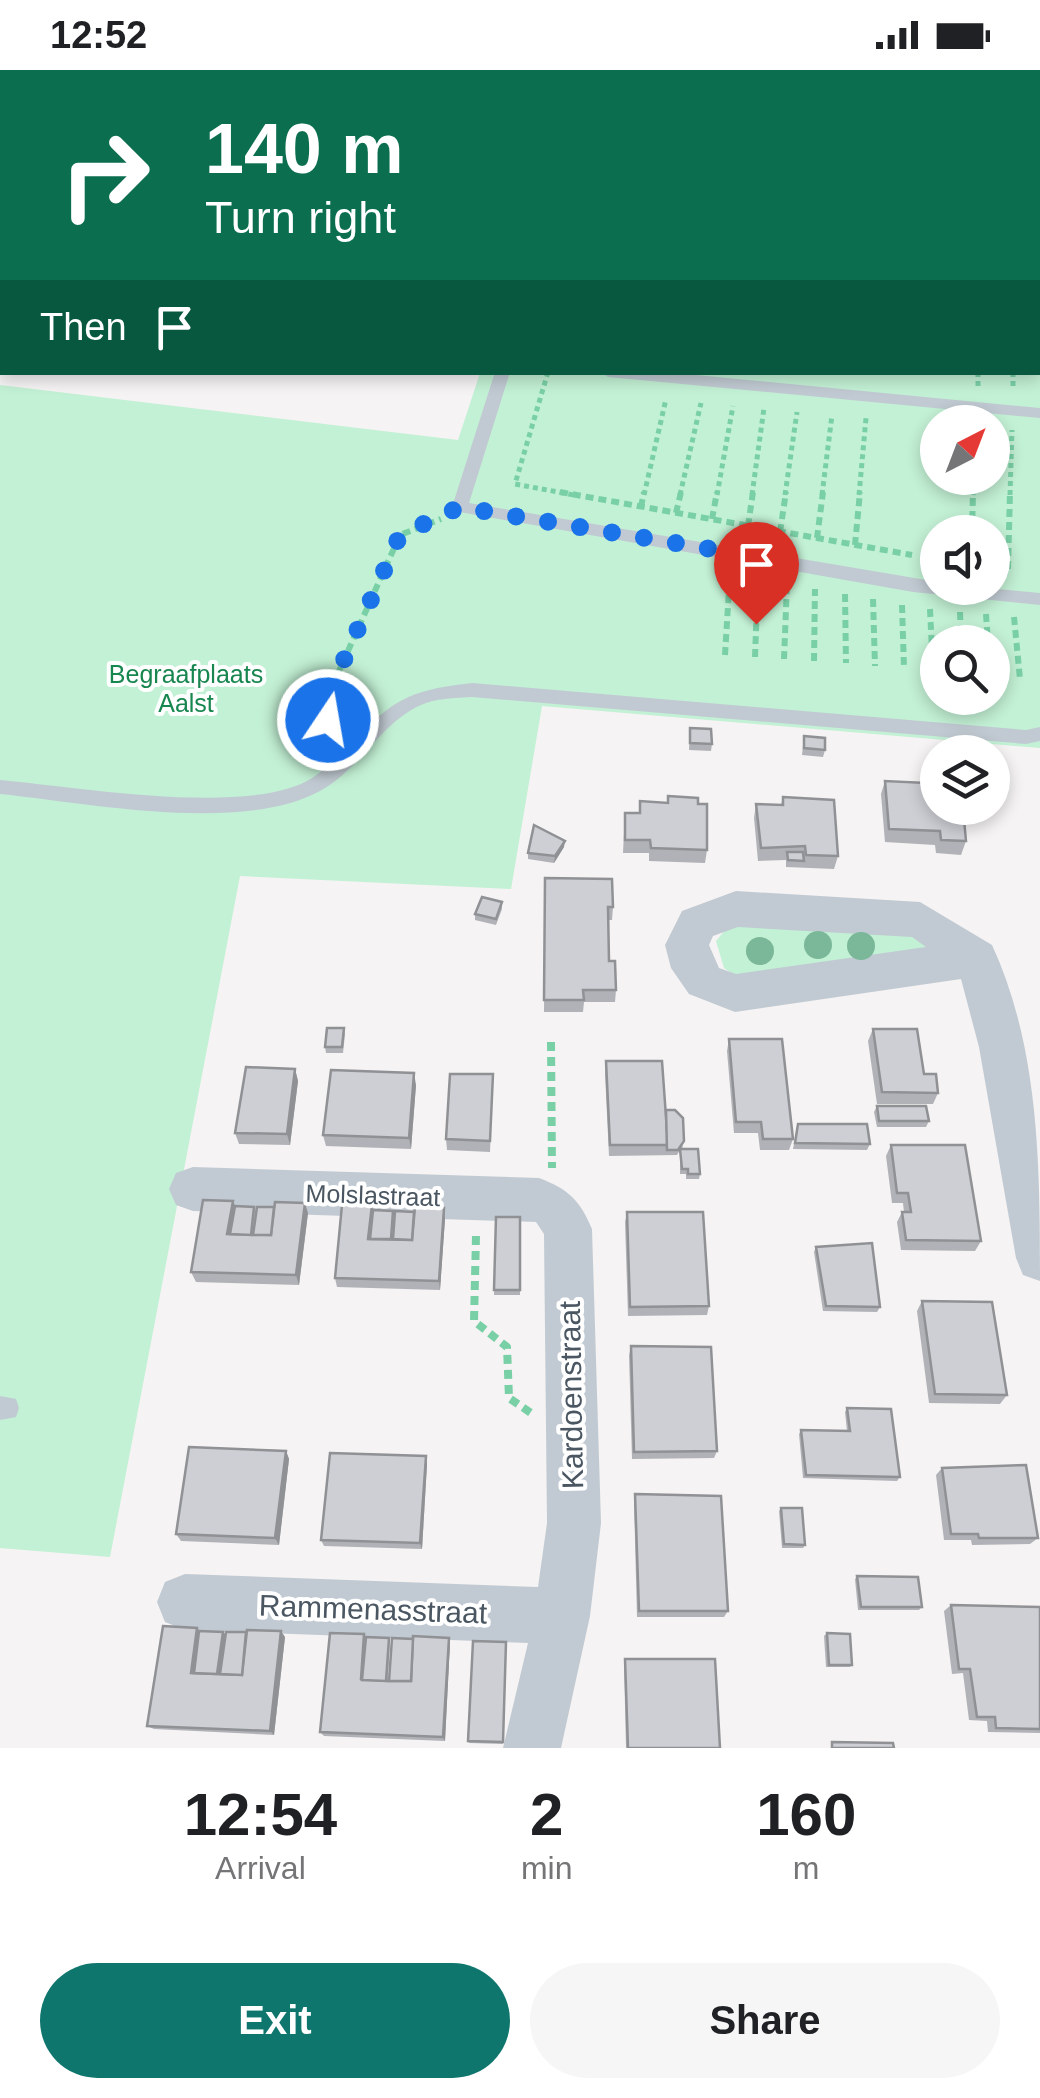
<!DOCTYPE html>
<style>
:root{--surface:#fff;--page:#f6f6f6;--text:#202124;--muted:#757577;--accent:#0f766e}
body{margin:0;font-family:Arial,sans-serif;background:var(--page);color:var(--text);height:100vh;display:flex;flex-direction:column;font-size:38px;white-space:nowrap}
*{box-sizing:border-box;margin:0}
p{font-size:32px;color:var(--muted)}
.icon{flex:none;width:55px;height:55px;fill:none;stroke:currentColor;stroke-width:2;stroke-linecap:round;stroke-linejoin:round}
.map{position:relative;height:1678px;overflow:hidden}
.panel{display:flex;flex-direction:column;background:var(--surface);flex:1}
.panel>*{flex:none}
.top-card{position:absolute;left:0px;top:0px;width:1040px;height:305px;box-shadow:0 5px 15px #0003;background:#0b6e4f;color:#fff;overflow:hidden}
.needle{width:65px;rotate:42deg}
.buttons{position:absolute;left:920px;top:335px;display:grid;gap:20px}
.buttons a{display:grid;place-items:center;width:90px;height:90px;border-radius:50%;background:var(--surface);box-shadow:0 5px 15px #0003;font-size:50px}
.pin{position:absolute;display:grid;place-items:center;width:85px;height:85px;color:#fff;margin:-102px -42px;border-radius:50% 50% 50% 0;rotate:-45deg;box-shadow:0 0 10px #0007}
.pin .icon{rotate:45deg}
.me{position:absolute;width:110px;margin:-55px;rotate:12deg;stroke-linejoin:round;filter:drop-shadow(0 0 8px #0008)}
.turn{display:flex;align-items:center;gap:35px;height:210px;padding:0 40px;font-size:45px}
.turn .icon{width:130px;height:130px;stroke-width:2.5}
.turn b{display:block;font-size:70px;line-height:85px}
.then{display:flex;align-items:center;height:95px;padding:0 40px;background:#0003;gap:20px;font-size:38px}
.eta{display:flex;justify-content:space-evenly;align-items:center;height:170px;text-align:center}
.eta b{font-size:60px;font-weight:600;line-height:70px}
.action{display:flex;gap:20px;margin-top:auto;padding:20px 40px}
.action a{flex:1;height:115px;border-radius:60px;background:var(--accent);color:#fff;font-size:40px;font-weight:600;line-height:115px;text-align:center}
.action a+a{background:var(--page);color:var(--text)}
.status{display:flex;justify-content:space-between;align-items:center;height:70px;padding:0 50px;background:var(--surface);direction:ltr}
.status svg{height:28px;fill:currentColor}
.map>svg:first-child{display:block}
.green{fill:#c3f1d5;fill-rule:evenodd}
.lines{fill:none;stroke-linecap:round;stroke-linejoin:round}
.path-far2{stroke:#7ad0a6;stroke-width:5;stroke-dasharray:5 4;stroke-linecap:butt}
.path-far1{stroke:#7ad0a6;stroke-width:6;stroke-dasharray:8 5;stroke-linecap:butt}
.path{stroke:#7ad0a6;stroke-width:8;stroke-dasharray:9 6;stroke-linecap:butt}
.lane{fill:#c1cad2;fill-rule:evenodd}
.street{fill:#c1cad2;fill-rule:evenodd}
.tree{fill:#7bb799}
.wall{fill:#b0b2b7}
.shaded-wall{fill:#909195}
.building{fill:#cdcfd5;stroke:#909195;stroke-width:2.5}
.route{stroke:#1a73e8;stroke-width:18;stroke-dasharray:0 32.4}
.labels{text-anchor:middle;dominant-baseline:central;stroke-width:8;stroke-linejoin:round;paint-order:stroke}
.park-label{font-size:25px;fill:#17864f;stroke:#fff}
.street-label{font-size:25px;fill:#4a5661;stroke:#fff}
.near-street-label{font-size:30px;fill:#4a5661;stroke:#fff}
</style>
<div class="status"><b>12:52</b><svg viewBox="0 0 49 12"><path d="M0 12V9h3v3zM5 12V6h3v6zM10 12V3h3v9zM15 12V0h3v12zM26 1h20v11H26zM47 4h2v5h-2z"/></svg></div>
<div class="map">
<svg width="1040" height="1678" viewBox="0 0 1040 1678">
<rect width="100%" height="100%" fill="#f5f3f3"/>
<g class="green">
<path d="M329,0H748L328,2Z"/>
<path d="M833,0H1040V678L542,636L511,819L240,806L110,1487L0,1478V315L458,370L480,303L1038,302V2ZM938,352H992V408H938ZM938,462H992V518H938ZM938,572H992V628H938Z"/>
<path d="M731,853L912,865L931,878L744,912L724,898L716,871Z"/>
</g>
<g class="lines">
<g class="path-far2">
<path d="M548,302L515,414L574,425"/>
<path d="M978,302V316"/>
<path d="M1013,302V318"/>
<path d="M644,425L666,329"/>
<path d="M680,425L701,333"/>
<path d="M717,425L733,336"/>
<path d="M752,425L764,338"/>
<path d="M785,425L797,342"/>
<path d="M822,425L832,345"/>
<path d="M859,425L866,348"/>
<path d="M973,425L974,408"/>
<path d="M1010,425L1012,360"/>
</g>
<g class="path-far1">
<path d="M560,422L912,485"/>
<path d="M641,437L644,422"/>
<path d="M676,443L681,422"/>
<path d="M712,449L717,422"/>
<path d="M748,456L753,422"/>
<path d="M780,462L786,422"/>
<path d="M972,462L973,422"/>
<path d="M817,468L823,422"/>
<path d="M855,475L860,422"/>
<path d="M1008,499L1010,422"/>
<path d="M845,524L846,593"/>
<path d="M873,529L875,596"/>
<path d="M902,535L904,598"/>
<path d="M930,539L933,601"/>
<path d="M960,542L961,572"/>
<path d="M986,544L988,572"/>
<path d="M1014,547L1020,609"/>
<path d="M725,585L730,503"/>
<path d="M755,587L758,508"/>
<path d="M784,589L787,514"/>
<path d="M814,591L815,519"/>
<path d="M344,656L328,650L326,630L400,465L441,449"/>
</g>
<g class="path">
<path d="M551,972L552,1098"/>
<path d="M476,1166L474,1251L507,1277L509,1328L531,1343"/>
</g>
<g class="lane">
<path d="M495,302H510L469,433L938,512V518H988L1040,523V535L913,522L454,441L452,437Z"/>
<path d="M601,302H665L1040,338V348L608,307Z"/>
<path d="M472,613L1026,660L1040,657V671L1026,674L472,627C457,628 441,628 426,633C382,649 361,699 320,721C241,764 88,733 0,724V710C77,717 238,745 305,712C323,703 338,686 352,672C395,628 411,620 472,613Z"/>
<path d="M0,1326L16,1329L19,1338L16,1347L0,1350Z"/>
</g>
<g class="street">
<path d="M736,821L920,832L992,875C1040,979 1040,1099 1040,1211L1023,1205L1016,1188L979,977L961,909L735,942L689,924L671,898L665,875L682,841ZM738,857L912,867L926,877L736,904L719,898L709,875L713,866Z"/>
<path d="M193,1097L539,1108C568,1119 580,1130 592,1159L601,1453L590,1546L561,1678H503L528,1573L185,1560L165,1552L157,1532L165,1512L185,1504L538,1517L547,1453L544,1164L536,1152L193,1141L176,1135L169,1119L176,1103Z"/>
</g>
</g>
<g class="tree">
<circle cx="818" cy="875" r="14"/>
<circle cx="861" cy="876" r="14"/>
<circle cx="760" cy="881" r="14"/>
</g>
<g class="wall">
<path d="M690,658L712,674L711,681L689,680Z"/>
<path d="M804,666L825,680L823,687L802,685Z"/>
<path d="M925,696L966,771L961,785L936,783L935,775L885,772L881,724L885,711L920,713Z"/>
<path d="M783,727L838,786L834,799L786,797V790L758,791L754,748L756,734L781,735Z"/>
<path d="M640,731L698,734L707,780L705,793L649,791V783H623L625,743H639Z"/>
<path d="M564,777L554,793L528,789V783Z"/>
<path d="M545,808L613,837L612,850H608L609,891L616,920L615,932H584L583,942H544Z"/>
<path d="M502,832V839L496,855L475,850V844Z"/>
<path d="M344,958L345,964L343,983H326L325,977Z"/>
<path d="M873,959L938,1023L933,1034H877L868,971Z"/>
<path d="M729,969L793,1069L789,1080H760L758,1063H734L727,981Z"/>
<path d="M606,991L666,1040L683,1077L681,1079L700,1104L699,1109H686V1104H680V1080L677,1085L609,1086L605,1003Z"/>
<path d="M295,999L298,1011L290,1075L239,1074L235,1063Z"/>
<path d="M493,1004L490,1082L447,1080L446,1069Z"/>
<path d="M416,1015L411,1079L326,1076L323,1065Z"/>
<path d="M877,1036L929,1051L926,1057H877L874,1042Z"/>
<path d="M798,1054L870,1074L867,1080L793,1079Z"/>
<path d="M891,1075L981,1171L975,1181L901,1180L897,1152L902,1142H904L903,1133H892L886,1086Z"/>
<path d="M233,1131L235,1136L254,1137L256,1142L308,1143L299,1215L196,1212L191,1202Z"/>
<path d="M373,1140L393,1141L392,1169L445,1149L440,1220L337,1217L335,1208Z"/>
<path d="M627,1142L709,1236L707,1245L628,1246L625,1152Z"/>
<path d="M496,1147H520V1225H494Z"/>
<path d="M816,1177L880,1237L877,1242L823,1241L814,1182Z"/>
<path d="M922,1231L1007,1325L1000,1334L929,1333L917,1241Z"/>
<path d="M631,1276L717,1381L714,1388L632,1389L629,1285Z"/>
<path d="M847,1338L900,1407L897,1411L803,1408L799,1364L801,1360L847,1361L845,1342Z"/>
<path d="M286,1381L289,1389L279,1475L181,1471L176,1464Z"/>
<path d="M426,1386L427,1394L422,1479L324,1476L321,1470Z"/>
<path d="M942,1398L1038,1468L1030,1474L972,1475L971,1470H944L936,1405Z"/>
<path d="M635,1424L728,1541L724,1547H637L634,1431Z"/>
<path d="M781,1438L805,1475L803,1478H782L779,1441Z"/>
<path d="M857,1506L922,1537L919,1540H858L855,1509Z"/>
<path d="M951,1535L1040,1537V1663L988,1662L987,1651L969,1650L963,1603L952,1604L944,1541Z"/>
<path d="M197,1558L199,1561L223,1562L225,1564L285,1567L274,1665L154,1659L147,1656Z"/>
<path d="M827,1563L852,1595L850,1597H826L824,1566Z"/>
<path d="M364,1564L366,1567L390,1570L388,1611L450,1573L445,1671L324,1666L320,1662Z"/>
<path d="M506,1572L503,1674L469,1673L468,1671Z"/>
<path d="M625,1589L720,1678H626L624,1594Z"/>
</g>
<g class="shaded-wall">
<path d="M565,771L564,777L554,793L555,786Z"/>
<path d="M295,999L298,1011L290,1075L287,1064Z"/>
<path d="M414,1003L416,1015L411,1079L409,1068Z"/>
<path d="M233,1131L237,1141L232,1169L227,1164Z"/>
<path d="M305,1133L308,1143L299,1215L296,1205Z"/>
<path d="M444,1138L445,1149L440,1220L439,1211Z"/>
<path d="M286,1381L289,1389L279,1475L275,1468Z"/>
<path d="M426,1386L427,1394L422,1479L420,1473Z"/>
<path d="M197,1558L202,1564L196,1605L191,1603Z"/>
<path d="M281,1561L285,1567L274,1665L270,1661Z"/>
<path d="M223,1562L225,1564L219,1608L217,1606Z"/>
<path d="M449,1568L450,1573L445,1671L443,1667Z"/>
</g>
<g class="building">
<path d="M690,658L711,659L712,674L690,673Z"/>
<path d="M804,666L825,668V680L804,678Z"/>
<path d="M925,696H938V738H963L966,771L941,770L940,761L889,759L885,711L926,713Z"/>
<path d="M668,726L698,728V734H707V780L651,778L650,770H625V743H640V731L668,733Z"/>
<path d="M783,727L834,730L838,786L806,785L805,776L761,778L756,734L783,735Z"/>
<path d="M534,755L565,771L555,786L528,783Z"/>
<path d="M787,782H803L804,791L788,790Z"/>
<path d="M545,808L612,809L613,837H608L609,891H615L616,920H583L584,930H544Z"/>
<path d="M482,827L502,832L496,849L475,844Z"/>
<path d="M327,958H344L342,977H325Z"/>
<path d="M873,959H917L924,1004H936L938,1023L882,1022Z"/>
<path d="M729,969H782L793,1069H763L761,1052H736Z"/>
<path d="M606,991H662L668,1075H610Z"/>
<path d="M246,997L295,999L287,1064L235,1063Z"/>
<path d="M331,1000L414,1003L409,1068L323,1065Z"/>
<path d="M450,1004H493L490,1071L446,1069Z"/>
<path d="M877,1036H926L929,1051H879Z"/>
<path d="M666,1040H675L683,1048L684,1071L678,1080H667Z"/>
<path d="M798,1054H867L870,1074L795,1073Z"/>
<path d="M891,1075H965L981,1171L906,1170L902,1142H911L908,1123H897Z"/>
<path d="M680,1079H698L700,1104H688V1099H682Z"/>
<path d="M203,1130L233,1131L227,1164L271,1165L275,1132L305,1133L296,1205L191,1202Z"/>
<path d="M342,1135H372L368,1169L412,1170L415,1137L444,1138L439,1211L335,1208Z"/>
<path d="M235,1136L254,1137L251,1165L230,1164Z"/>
<path d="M257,1137H274L271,1165H253Z"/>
<path d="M373,1140L393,1141L391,1169H370Z"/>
<path d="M395,1141L414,1142L412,1170L393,1169Z"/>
<path d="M627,1142H703L709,1236L630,1237Z"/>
<path d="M496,1147H520V1220H494Z"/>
<path d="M872,1173L880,1237L826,1236L816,1177Z"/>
<path d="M922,1231L992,1232L1007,1325L935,1324Z"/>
<path d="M631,1276L711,1277L717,1381L634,1382Z"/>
<path d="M847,1338L891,1339L900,1407L806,1405L801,1360L850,1361Z"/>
<path d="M189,1377L286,1381L275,1468L176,1464Z"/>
<path d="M330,1383L426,1386L420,1473L321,1470Z"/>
<path d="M1026,1395L1038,1468H979L978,1464H951L942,1398Z"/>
<path d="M635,1424L721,1426L728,1541H639Z"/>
<path d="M781,1438H802L805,1475L784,1474Z"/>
<path d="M857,1506L918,1507L922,1537H861Z"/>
<path d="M951,1535L1040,1537V1659L996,1658L995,1647H977L970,1599H959Z"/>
<path d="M163,1556L197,1558L191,1603L242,1605L247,1560L281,1561L270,1661L147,1656Z"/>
<path d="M199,1561L223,1562L217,1604L194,1603Z"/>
<path d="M226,1562H246L242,1605L220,1604Z"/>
<path d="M330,1563L364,1564L361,1609L388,1611H411L413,1566L449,1568L443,1667L320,1662Z"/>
<path d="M827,1563L850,1564L852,1595H829Z"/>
<path d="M366,1567L389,1568L386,1611L362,1610Z"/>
<path d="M392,1568L413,1569L411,1611H389Z"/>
<path d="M473,1571L506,1572L503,1672L468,1671Z"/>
<path d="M625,1589H715L720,1678H628Z"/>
<path d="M832,1672L893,1673L894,1678H832Z"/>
</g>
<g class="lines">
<path class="route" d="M328,650L326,630L400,465L460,437L759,487L756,554"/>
</g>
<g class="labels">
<g class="park-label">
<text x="186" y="604">Begraafplaats<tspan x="186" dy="29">Aalst</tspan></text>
</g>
<g class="street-label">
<text transform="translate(373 1125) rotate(2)">Molslastraat</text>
</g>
<g class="near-street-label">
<text transform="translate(571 1325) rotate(-91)">Kardoenstraat</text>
<text transform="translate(373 1539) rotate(2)">Rammenasstraat</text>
</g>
</g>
</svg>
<div class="buttons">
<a><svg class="needle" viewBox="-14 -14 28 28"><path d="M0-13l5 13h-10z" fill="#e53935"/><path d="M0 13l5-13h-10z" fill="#757577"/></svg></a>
<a><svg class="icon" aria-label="sound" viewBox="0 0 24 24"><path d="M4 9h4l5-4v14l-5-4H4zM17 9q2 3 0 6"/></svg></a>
<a><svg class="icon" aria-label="search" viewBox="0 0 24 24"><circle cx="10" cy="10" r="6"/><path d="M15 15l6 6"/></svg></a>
<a><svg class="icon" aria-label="layers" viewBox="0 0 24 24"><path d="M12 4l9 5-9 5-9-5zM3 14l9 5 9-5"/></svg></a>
</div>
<div class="pin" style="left:756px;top:554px;background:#d93025"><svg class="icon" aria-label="arrive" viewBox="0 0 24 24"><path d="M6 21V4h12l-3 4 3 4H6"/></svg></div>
<svg class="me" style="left:328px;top:650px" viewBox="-20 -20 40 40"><circle r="17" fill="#1a73e8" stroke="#fff" stroke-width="3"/><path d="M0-11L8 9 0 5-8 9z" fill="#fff"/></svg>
<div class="top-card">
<div class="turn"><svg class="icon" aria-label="right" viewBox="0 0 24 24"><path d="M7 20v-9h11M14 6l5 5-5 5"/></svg><div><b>140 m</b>Turn right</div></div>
<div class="then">Then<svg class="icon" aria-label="arrive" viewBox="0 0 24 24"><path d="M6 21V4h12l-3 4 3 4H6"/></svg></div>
</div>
</div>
<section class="panel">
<div class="eta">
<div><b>12:54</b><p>Arrival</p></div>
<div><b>2</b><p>min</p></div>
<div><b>160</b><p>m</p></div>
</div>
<div class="action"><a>Exit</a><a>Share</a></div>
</section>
